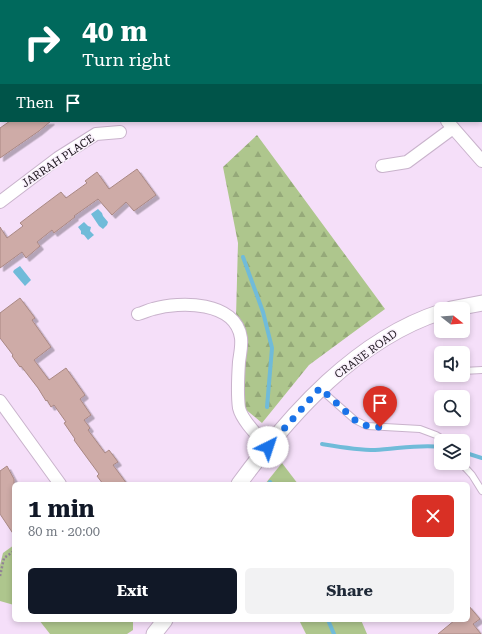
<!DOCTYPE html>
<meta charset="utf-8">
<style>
:root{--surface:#fff;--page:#f2f2f3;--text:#1f2937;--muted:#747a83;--accent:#111827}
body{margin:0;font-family:"Roboto Serif",serif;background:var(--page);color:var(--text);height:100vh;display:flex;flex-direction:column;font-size:15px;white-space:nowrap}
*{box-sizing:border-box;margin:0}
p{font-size:13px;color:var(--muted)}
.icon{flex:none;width:22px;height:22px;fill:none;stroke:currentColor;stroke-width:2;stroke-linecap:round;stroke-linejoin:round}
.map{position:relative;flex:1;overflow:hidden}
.panel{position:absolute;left:12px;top:482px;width:458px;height:140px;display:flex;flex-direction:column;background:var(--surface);border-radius:6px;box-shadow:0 2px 6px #0003}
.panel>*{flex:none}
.guide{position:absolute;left:0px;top:0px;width:482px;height:122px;box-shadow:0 2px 6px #0003;background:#00695c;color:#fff;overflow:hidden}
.needle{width:26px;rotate:107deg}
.controls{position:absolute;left:434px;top:302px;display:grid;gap:8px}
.controls a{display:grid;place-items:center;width:36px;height:36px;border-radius:6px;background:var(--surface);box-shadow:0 2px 6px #0003;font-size:20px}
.pin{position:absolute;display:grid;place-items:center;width:34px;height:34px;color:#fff;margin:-41px -17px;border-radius:50% 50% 50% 0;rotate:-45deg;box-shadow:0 0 4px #0007}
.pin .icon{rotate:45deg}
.me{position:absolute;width:44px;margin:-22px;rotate:41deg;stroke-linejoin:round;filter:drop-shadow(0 0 3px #0008)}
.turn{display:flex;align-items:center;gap:14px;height:84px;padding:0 16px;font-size:18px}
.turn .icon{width:52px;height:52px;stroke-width:2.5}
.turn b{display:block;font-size:28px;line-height:34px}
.then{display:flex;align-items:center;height:38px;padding:0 16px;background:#0003;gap:8px;font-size:15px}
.round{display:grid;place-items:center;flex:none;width:42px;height:42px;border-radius:6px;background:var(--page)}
.summary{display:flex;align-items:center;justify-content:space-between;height:68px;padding:0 16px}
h1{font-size:24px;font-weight:700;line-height:30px;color:var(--accent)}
.action{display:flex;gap:8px;margin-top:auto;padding:8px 16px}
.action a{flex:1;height:46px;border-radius:6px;background:var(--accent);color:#fff;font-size:16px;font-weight:700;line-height:46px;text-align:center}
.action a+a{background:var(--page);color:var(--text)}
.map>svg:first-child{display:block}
.forest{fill:url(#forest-firs)}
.park{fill:#aec68d}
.water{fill:#70bbd9}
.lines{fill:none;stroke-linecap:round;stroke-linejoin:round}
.stream{stroke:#70bbd9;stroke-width:4}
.building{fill:#ceaba7;stroke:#a98884;filter:url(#shadow)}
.service-casing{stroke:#c9b3cc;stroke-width:8}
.minor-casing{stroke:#c9b3cc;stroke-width:14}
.tertiary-casing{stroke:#c9b3cc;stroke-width:17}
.path{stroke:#928395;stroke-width:2.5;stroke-dasharray:2 2;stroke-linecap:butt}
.service{stroke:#fff;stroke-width:6}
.minor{stroke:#fff;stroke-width:12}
.tertiary{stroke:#fff;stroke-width:15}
.route{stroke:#1a73e8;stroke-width:7;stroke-dasharray:0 12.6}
.labels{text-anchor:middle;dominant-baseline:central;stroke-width:3;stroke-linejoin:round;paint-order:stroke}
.street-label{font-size:11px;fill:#1a131b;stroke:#faf1fc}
</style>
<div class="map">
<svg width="482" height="634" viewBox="0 0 482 634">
<defs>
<pattern id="forest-firs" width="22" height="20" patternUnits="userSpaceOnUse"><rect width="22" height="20" fill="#aec68d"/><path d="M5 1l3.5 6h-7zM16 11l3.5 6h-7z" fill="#95a979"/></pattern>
<filter id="shadow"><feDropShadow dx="3.5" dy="3.5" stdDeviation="0" flood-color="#0004"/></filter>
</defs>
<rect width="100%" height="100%" fill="#f5dff9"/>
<path class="forest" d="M257,135L385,309L309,365L262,423L244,408L243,358L236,317L238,243L223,167Z"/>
<g class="park">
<path d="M282,463L298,484H265Z"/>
<path d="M14,545V605L0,601V565L3,553Z"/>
<path d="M39,620H133V630L127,634H50Z"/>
<path d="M299,620H361L367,634H306Z"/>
</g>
<g class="water">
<path d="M98,209L102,213L103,216L108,222L107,225L103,229L99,226L91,214Z"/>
<path d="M84,222L88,226L91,227L90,231L94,235L88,240L84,235L81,234V231L78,227Z"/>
<path d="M20,266L31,280L25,286L13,272L14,270Z"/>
</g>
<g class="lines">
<g class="stream">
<path d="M243,257L263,312L272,348L267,407"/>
<path d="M322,444C340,447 357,450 375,450C397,449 420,444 441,447"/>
<path d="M463,452L482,458"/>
<path d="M270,482L271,484"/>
<path d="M328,620L334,634"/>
</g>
</g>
<g class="building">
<path d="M10,121H51L39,131L0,158V128Z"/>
<path d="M137,169L156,195L134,211L126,202L112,215L98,199L74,216L75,217L54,233L52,230L37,242L40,246L26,258L22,252L0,268V227L7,238L23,226L20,223L37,210L61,192L66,198L87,183L85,181L97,172L109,189Z"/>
<path d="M20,298L35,318L32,320L51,347L34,360L49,380L66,368L85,395L80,399L91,415L84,420L90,428L88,430L105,453L109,450L118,462L113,465L127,484H103L97,476L99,474L74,440L75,439L64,423L66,422L54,405L51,407L47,400L46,401L38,388L21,366L20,367L12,356L13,355L0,338V313Z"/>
<path d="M7,466L14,479V535L0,514V471Z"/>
<path d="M468,605L480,619L473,624L481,634H438L455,620H468Z"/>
</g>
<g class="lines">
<g class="service-casing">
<g id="service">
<path d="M463,371L482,370"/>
<path d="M321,390L355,420L367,426L420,429L436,435L446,441"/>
<path d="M461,463L472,475L482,491"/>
</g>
</g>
<g class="minor-casing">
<g id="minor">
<path d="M342,0L343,1"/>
<path d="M447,121L482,161"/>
<path d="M382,166L407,162L453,128"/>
<path d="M0,202L58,158L96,134L120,132"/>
<path d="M138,314C143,313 148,310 153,309C180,301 236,301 241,338C242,346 240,354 239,362C238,377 237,394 239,408C242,421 259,437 268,447"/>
<path d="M0,401L60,484"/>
</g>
</g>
<g class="tertiary-casing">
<g id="tertiary">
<path d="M451,309L482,303"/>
<path d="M239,484C290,414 357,339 441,312"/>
<path d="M154,634L165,620"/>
</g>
</g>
<g class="path">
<path d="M392,1V0"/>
<path d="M0,576L4,558L14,551"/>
</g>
<use href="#service" class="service"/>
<use href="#minor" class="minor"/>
<use href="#tertiary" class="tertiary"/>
</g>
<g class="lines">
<path class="route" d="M268,447L320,388L355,420L367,426L380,427"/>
</g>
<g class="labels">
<g class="street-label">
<text transform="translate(58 161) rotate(-34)">JARRAH PLACE</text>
<text transform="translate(366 354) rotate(-36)">CRANE ROAD</text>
</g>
</g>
</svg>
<div class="controls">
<a><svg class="needle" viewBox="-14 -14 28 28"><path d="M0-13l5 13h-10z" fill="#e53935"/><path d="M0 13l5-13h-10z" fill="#747a83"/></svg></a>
<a><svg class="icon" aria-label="sound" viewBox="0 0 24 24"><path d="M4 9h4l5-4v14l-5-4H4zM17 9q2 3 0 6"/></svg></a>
<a><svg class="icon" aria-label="search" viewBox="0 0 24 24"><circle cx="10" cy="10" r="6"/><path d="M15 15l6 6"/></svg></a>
<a><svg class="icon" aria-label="layers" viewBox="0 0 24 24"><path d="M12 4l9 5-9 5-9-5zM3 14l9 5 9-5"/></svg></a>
</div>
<div class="pin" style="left:380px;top:427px;background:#d93025"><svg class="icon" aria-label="arrive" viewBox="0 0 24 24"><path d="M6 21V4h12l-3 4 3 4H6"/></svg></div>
<svg class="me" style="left:268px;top:447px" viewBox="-20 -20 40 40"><circle r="19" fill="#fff"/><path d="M0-13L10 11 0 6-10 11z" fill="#1a73e8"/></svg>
<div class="guide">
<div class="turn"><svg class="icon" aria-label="right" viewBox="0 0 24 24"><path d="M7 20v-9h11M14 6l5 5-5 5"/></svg><div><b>40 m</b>Turn right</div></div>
<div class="then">Then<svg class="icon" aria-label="arrive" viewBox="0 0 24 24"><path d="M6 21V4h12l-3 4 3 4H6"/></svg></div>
</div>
<section class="panel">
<div class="summary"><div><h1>1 min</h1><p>80 m · 20:00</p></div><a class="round" style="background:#d93025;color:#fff"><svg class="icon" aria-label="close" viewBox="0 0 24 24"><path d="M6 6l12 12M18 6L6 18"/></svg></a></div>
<div class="action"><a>Exit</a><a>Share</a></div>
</section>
</div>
